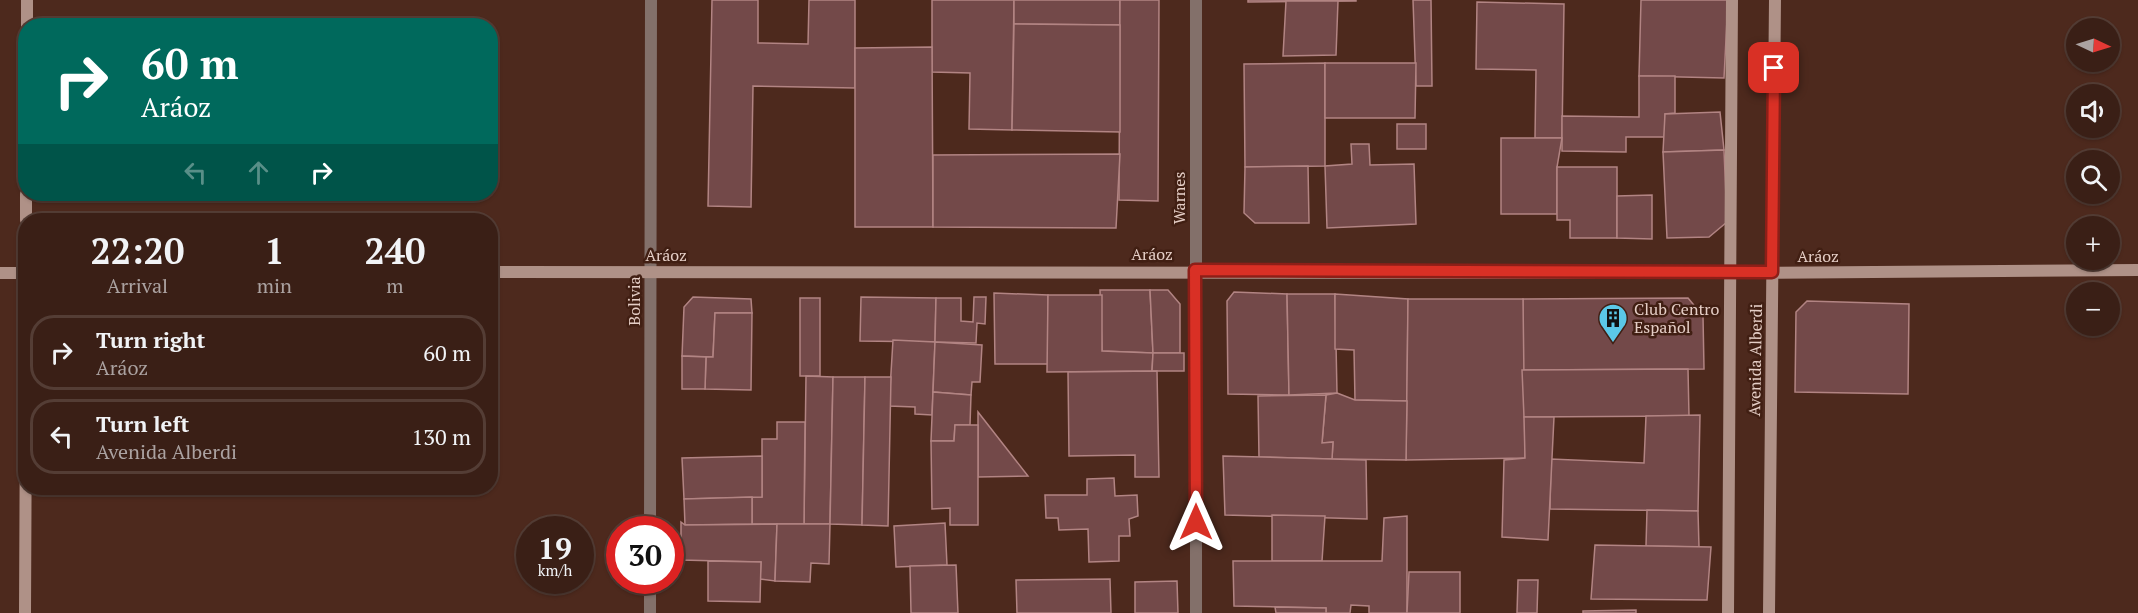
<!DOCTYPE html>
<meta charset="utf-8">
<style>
:root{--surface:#3a1f16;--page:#41271f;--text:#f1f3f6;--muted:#aba2a1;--line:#543d35}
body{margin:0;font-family:"PT Serif",serif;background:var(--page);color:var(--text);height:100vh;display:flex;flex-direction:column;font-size:22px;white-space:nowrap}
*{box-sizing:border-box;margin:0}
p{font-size:20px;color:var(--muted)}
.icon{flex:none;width:33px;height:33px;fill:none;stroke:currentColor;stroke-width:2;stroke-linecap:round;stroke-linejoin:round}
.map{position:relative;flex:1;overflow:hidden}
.panel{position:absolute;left:18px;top:213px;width:480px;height:282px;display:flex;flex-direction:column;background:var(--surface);border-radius:24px;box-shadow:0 2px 4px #0004,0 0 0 2px var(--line)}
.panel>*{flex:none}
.top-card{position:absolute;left:18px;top:18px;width:480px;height:183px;border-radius:24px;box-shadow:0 2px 4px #0004,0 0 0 2px var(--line);background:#00695c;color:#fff;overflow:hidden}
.needle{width:39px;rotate:94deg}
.controls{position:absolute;left:2066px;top:18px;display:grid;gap:12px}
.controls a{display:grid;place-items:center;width:54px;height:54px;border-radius:50%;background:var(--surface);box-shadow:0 2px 4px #0004,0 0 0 2px var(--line);font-size:30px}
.speed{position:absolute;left:516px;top:516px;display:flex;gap:12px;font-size:30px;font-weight:700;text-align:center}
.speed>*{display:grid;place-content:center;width:78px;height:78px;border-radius:50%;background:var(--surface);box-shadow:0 2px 4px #0004,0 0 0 2px var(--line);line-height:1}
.speed small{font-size:15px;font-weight:400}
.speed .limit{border:9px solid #d22;background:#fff;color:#111}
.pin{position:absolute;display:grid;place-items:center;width:51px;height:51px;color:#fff;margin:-26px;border-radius:12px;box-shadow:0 3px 9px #0006}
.me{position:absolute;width:66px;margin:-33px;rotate:0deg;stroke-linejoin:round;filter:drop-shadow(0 0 4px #0008)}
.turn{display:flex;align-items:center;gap:21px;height:126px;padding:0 24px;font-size:27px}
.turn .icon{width:78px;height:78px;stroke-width:2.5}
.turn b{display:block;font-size:42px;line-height:51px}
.lanes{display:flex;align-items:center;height:57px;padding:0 24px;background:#0003;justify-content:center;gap:30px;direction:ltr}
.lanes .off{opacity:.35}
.eta{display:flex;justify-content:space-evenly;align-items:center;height:102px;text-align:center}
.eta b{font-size:36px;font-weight:700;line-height:42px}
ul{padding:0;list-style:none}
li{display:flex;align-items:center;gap:18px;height:75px;margin:0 12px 9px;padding:0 12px;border:3px solid var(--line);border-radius:24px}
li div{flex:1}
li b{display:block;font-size:22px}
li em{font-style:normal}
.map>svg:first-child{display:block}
.building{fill:#734949;stroke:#b28483;stroke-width:1.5}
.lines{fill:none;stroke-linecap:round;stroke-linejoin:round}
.street{stroke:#83706a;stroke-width:12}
.secondary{stroke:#af9187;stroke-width:12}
.route-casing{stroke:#8d1f18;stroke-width:15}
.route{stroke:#d93025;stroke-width:10}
.labels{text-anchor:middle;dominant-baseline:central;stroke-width:5;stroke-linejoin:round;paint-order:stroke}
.street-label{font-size:16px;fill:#e5cec6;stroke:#411f13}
.poi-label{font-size:16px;fill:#e5cec6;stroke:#411f13;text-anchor:start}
</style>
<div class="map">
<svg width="2138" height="613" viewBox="0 0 2138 613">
<rect width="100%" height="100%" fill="#4d291d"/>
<g class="building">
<path d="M712,0H758V43L808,44L809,0H855V88L753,86L751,207L708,206Z"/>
<path d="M932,0H1014L1012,130L969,129L970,73L932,72Z"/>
<path d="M1014,0H1120V25L1014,24Z"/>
<path d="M1120,0H1159L1158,201L1119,200Z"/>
<path d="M1248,0H1356V1L1248,2Z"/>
<path d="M1413,0H1431L1432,86H1416Z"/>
<path d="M1641,0H1728L1724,78L1639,76Z"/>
<path d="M1286,1H1338L1336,55L1283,56Z"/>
<path d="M1477,2L1564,4L1562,138H1535L1536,70L1476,69Z"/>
<path d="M1014,24L1120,25V132L1012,130Z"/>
<path d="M932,47L933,227H855V48Z"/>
<path d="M1325,63V166L1245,167L1244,64Z"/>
<path d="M1325,63H1416L1415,118H1325Z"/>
<path d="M1639,76H1675V113L1665,114L1666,137H1626V152L1562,151V116L1639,117Z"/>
<path d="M1720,112L1724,150L1663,152L1665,114Z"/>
<rect x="1397" y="124" width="29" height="25"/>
<path d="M1501,138H1562L1557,167V214H1501Z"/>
<path d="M1351,144H1369L1370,165L1414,164L1416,224L1327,228L1325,166L1352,164Z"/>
<path d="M1724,150L1727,222L1709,237L1667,238L1663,152Z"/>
<path d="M1120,154L1116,228L933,227V155Z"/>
<path d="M1308,166L1309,223H1255L1244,213L1245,167Z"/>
<path d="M1557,167H1617V238H1570V220H1557Z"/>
<path d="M1652,195V239L1617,238V196Z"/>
<path d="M1100,290H1150L1153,353L1102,351Z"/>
<path d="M1150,290H1168L1180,304V353H1153Z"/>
<path d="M1234,292L1287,294L1289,395L1228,394L1227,301Z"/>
<path d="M994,293L1048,295V364H995Z"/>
<path d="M1287,294H1335L1337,393L1289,395Z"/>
<path d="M1335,294L1408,299L1407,401L1355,400L1354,350L1335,349Z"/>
<path d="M1048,295H1102V351L1153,353L1152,371L1047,372Z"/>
<path d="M693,297L751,299L752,313H715L713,357L682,356L684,307Z"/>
<path d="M861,297L936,298L935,342L860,341Z"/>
<path d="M974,297H986L985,324L977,323L976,343L935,342L936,298H961V321L973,322Z"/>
<rect x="800" y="298" width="20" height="78"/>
<path d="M1688,298L1703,316L1704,369L1522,370L1523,299Z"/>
<path d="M1408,299H1523L1525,458L1406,460Z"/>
<path d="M1807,301L1909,304L1908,394L1795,392L1796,312Z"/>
<path d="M715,313H752L751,390L705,389L706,357H713Z"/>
<path d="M893,340L935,342L932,415L915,414V407L889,406Z"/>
<path d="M935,342L982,345L980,382H972L971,395L933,392Z"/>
<path d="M1153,353H1184V371H1152Z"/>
<path d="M682,356L706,357L705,389H682Z"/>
<path d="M1688,369L1689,416L1524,417L1522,370Z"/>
<path d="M1157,371L1159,477H1135V455L1069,456L1068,372Z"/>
<path d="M806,376L833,377L830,524H804Z"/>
<path d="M833,377H865L862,525L830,524Z"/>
<path d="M865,377H891L888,526L862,525Z"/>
<path d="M933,392L971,395L970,425H955L954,441H931Z"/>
<path d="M1337,393L1355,400L1407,401L1406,460L1332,459L1333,442L1322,443L1326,395Z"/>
<path d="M1326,395L1322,443L1333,442L1332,459L1259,457L1258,396Z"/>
<path d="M978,412L1028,476L978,477Z"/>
<path d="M1700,415L1698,511L1550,509L1551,459L1644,463L1646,416Z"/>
<path d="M1524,417H1554L1548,540L1502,537L1504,460L1525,458Z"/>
<path d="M777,422H805L804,524H752V497H762V439H777Z"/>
<path d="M955,425H978V525H950V508L932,509L931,441H954Z"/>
<path d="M762,456V497L684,499L682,458Z"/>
<path d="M1223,456L1366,460L1367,519L1225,515Z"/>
<path d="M1114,478L1115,496L1137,495L1138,516L1129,519L1130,536H1119V561L1089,562L1088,529L1059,530L1058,518H1046L1045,495H1087V479Z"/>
<path d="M752,497V524L685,525L684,499Z"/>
<path d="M1647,510L1698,511L1699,547L1646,546Z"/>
<path d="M1272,515L1325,516L1322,561H1272Z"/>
<path d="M1407,516V613H1369V606L1351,605L1350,613H1326V608L1234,606L1233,561H1382L1384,518Z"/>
<path d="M681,522L685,525L777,524L775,581L760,579L761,562L681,560Z"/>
<path d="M945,523L947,565L896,567L894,526Z"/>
<path d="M777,524H830L829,564L811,563L810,582L775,581Z"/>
<path d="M1595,545L1711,547L1707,600L1591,599Z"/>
<path d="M708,561L761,562L760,602L708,601Z"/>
<path d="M956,565L958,613H911L910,566Z"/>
<path d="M1409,572H1460V613H1407Z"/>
<path d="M1110,579L1111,613H1017L1016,580Z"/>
<path d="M1518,580H1538L1537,613H1517Z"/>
<path d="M1177,581L1178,613H1135V582Z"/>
<path d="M1275,607L1326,608V613H1276Z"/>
<path d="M1636,610V613H1583V611Z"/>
</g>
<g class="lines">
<g class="street">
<path d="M650,530L651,0"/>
<path d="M650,613V580"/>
<path d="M1196,613V0"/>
</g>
<g class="secondary">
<path d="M27,26V0"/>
<path d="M26,220V194"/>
<path d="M490,272L1732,273L2138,270"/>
<path d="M0,273H26"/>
<path d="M25,613L26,398"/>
<path d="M1728,613L1732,0"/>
<path d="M1769,613L1775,0"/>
</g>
</g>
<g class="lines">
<g class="route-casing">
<path id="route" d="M1196,522L1195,270L1772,272L1774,68"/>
</g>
<use href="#route" class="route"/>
</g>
<defs>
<g id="building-pin" transform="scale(1.5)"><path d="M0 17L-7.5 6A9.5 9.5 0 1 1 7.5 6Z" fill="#5bc8e7" stroke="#411f13"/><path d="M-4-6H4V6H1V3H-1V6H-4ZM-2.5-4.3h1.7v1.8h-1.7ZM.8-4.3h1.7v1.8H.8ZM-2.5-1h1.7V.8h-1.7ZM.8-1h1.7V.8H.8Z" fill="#111"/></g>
</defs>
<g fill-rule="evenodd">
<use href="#building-pin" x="1613" y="318"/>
</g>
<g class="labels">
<g class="street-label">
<text transform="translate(1179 198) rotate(-90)">Warnes</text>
<text x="1152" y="254">Aráoz</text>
<text x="666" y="255">Aráoz</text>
<text x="1818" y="256">Aráoz</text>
<text transform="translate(634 301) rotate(-90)">Bolivia</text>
<text transform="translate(1755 360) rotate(-89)">Avenida Alberdi</text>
</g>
<g class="poi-label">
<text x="1634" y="309">Club Centro<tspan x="1634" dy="18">Español</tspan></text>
</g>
</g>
</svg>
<div class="controls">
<a><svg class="needle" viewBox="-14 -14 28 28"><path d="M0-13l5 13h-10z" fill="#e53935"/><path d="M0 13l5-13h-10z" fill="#aba2a1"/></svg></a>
<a><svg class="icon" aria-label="sound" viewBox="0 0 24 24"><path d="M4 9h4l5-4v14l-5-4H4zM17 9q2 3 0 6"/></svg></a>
<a><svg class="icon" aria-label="search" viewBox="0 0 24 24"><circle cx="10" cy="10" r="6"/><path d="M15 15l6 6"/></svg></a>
<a>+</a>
<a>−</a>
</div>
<div class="speed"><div>19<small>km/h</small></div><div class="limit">30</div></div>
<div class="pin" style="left:1774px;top:68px;background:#d93025"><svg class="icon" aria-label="arrive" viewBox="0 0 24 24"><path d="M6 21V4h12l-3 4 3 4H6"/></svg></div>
<svg class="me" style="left:1196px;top:522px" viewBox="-20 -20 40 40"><path d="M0-17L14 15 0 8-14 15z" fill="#d93025" stroke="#fff" stroke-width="4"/></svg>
<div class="top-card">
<div class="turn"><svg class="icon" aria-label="right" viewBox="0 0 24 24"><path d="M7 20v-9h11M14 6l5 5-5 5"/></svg><div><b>60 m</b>Aráoz</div></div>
<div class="lanes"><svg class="icon off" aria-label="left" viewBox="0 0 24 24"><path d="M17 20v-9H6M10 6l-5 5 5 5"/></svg><svg class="icon off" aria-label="ahead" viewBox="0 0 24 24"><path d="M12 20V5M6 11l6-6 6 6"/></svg><svg class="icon" aria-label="right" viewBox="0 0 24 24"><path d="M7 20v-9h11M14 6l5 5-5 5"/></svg></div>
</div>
<section class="panel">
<div class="eta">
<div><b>22:20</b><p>Arrival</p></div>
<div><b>1</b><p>min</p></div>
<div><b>240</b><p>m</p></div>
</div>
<ul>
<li><svg class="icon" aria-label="right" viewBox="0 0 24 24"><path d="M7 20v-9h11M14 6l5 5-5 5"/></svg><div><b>Turn right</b><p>Aráoz</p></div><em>60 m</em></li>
<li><svg class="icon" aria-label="left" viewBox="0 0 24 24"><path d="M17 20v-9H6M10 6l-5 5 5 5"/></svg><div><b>Turn left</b><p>Avenida Alberdi</p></div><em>130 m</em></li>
</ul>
</section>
</div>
